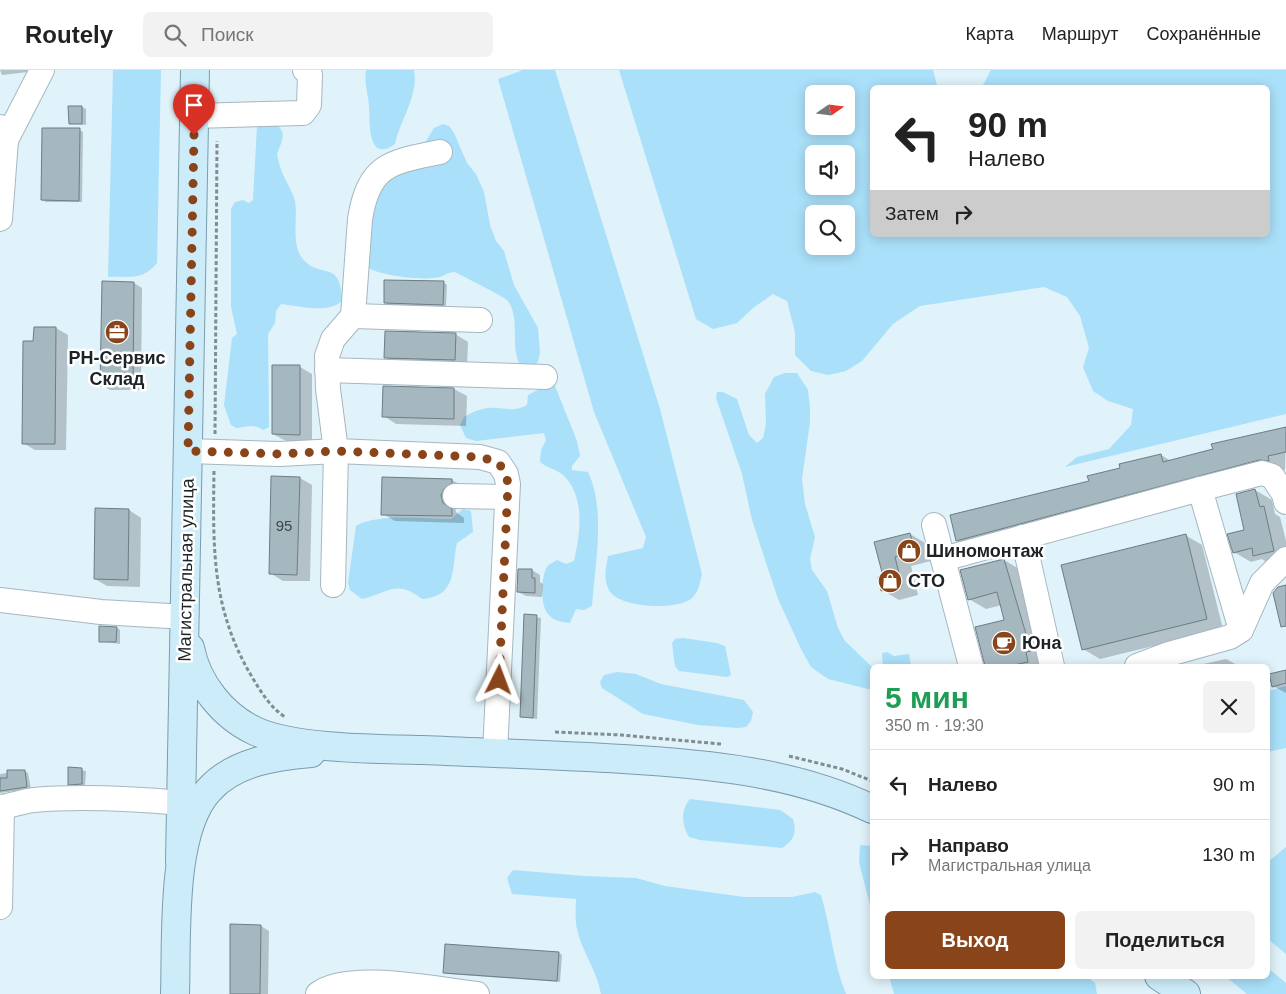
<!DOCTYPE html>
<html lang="ru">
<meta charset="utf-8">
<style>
:root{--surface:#fff;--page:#f2f2f2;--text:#222;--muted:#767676;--line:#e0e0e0;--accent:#89441a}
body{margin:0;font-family:Arial,sans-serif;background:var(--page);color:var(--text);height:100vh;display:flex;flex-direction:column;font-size:19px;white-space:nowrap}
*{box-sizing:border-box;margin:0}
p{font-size:16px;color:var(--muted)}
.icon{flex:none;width:28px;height:28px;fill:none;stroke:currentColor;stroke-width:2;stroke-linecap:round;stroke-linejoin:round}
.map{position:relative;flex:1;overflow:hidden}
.panel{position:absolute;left:870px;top:594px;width:400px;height:315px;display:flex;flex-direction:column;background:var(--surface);border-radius:8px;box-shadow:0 2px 12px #0003}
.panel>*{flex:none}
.guide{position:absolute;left:870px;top:15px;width:400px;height:152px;border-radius:8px;box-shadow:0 2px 12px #0003;background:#fff;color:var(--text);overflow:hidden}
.needle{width:32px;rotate:76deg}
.controls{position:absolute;left:805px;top:15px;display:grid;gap:10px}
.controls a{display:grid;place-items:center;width:50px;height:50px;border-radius:8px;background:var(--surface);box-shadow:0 2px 12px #0003;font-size:25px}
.pin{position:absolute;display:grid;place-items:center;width:42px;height:42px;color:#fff;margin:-51px -21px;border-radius:50% 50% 50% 0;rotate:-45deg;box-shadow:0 0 5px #0007}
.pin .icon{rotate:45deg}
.me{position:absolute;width:55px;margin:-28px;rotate:3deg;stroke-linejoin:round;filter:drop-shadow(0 0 4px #0008)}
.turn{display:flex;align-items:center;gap:18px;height:105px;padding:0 15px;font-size:22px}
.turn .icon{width:65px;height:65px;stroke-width:2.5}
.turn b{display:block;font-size:35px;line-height:42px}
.then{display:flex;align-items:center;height:48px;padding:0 15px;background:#0003;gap:10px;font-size:19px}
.round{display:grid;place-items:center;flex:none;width:52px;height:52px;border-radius:8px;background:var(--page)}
.head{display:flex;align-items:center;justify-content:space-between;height:85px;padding:0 15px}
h1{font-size:30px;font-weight:700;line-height:38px;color:#1e9e55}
.cta{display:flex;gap:10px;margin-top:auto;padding:10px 15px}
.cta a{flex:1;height:58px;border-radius:8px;background:var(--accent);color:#fff;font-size:20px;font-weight:700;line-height:58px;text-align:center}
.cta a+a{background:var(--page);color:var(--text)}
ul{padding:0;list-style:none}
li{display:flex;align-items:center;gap:15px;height:70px;padding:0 15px;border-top:1px solid var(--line)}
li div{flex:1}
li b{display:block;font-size:19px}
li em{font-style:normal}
header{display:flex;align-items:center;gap:30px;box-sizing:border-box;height:70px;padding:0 25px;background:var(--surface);border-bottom:1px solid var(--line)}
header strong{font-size:24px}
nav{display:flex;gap:28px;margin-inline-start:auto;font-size:18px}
.search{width:350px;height:45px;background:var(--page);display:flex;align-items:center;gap:12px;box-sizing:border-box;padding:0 18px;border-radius:8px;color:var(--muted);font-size:19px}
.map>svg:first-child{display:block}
.green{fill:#aae0f9;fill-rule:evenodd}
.shadow{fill:#0003}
.building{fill:#a5b7bf;stroke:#6c7d84}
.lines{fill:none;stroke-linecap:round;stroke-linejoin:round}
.minor-casing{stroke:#a6b7c0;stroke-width:26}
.major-casing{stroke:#7a9dad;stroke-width:30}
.path{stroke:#808d92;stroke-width:3;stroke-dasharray:4 2.5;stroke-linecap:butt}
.minor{stroke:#fff;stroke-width:24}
.major{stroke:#cdecfa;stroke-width:28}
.route{stroke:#89441a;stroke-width:9;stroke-dasharray:0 16.2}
.labels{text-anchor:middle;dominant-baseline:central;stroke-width:5;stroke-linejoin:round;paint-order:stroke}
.number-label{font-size:15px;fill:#3e474c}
.poi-label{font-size:18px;font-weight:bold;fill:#1c2225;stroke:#fff;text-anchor:start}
.street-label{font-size:18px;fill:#1c2225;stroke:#fff}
</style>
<header>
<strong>Routely</strong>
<div class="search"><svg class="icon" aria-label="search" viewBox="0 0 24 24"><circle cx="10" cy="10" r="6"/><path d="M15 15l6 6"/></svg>Поиск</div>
<nav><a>Карта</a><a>Маршрут</a><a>Сохранённые</a></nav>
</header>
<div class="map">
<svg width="1286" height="924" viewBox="0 0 1286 924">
<rect width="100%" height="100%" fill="#e0f2fa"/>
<g class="green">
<path d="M113,0H161L157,193C142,211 130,206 108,207Z"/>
<path d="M366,0H414C419,25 400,50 395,74C367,94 370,52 369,36C368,24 364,12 366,0Z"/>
<path d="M523,0H555L660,339L702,504C700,512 699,522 692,528C678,541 618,538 609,520C603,509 606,498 608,486L643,478L646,467L594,342L498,9Z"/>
<path d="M619,0H933L937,15L935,17L872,18V165H1268V18L982,17L991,0H1286V344L1065,397L1077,387L1109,379L1131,355L1133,339L1108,331L1093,321L1083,297L1089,278L1080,246L1067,227L1044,217L920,236L893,254L862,291L846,301L828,305L811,301L795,285V262L787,231L773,224L753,238L737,253L713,259L696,249ZM814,24H846V56H814ZM814,84H846V116H814ZM814,144H846V176H814Z"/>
<path d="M272,52C289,61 282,70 277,84C278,90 280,97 282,102C286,112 292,120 295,131C298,148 291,173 302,188C320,211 341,187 342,231C328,244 299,236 281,234L276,241L275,253L268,264L269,357L263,360C253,353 247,357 236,358L231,355L224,335L232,268L237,264L231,237V139L235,132L243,130L249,133L253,130L257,56Z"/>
<path d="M443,54L449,56L454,63L467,93L476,104L484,122L490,155L496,171L504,181L514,215L538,258L540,283L538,292L533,297L522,298C508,278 522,248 507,230C504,227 461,205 455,202C449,202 445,205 440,207C424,211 380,206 367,197L363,159L376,116L421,79L434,58Z"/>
<path d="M785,303H797L808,320L810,337V352L802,409L805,434L815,467L810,489L812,500L827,521L838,558L845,571L872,597V620L828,609L811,597L801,579L778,529L752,450L742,404L716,328L717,322H723L737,329L749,365L757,373L763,368L766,354L765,324L774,307Z"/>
<path d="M551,313L555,316L577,371L580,386L572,396V400L588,402C606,440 595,494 592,536L584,540L576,539L570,553C562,552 553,551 548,544C540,535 541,507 547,497C549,494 554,492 557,490L566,494L574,491C580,465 586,426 563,405C556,399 547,398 540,392L541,380L546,370L544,363L476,371L466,368L460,355L464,347C473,342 484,337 495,338C507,338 515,342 527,335L528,325Z"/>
<path d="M463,439L471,441L473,462L457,473C451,499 458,526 422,529C396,509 389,523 362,529L350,520L348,513L356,456C378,443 425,449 451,449Z"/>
<path d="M683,568L717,573L725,576L731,605L727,607L679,601L675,596L672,573L675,569Z"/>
<path d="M887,582L894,586L909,584L911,596H883L882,583Z"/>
<path d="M617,602L636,604L661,614L744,630L753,642L751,651L746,657L738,658L698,655L643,644L602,618L600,612L604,605Z"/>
<path d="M1286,616V678L1268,682V621Z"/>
<path d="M690,729L780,740L793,749C797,763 794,770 782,778L700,770L689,767C682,756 680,740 690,729Z"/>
<path d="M860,775L872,776V843L859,792Z"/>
<path d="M1286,777V884L1268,869V792Z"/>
<path d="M513,800L584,806L636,808L665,816L744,827H792L815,822L821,825C831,858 833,892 846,924H601C597,899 579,878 576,853C575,845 576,836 576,829L512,824L507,808Z"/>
<path d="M1268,898L1286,913V924H1247L1225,906H1268Z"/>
<path d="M889,906H1086L1095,913L1097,924H894Z"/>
</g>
<g class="shadow">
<path d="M0,0H28V2L2,5Z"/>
<path d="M82,37L86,39V55L70,53Z"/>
<path d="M80,60L83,62L82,132H46L42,130Z"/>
<path d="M443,212L447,215L446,236L389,235L385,232Z"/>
<path d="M134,213L142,218L141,320H110L102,315Z"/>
<path d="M56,258L68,265L66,380H35L23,373L35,272Z"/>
<path d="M455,264L468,272L467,297L398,295L385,287Z"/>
<path d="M300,297L312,304V371H286L273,364Z"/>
<path d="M384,317L454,319L467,326L466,356L396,354L384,346Z"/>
<path d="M1286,358L1285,400L1276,399L974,480L957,470L1090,412L1161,385L1171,391Z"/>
<path d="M300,408L312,415L310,511H283L270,503Z"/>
<path d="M383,409L452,410L465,417L454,433L456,442L464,448V453L395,451L383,444Z"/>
<path d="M1255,420L1272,430L1275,444L1280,447L1286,471V492L1271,495L1262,489L1251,492L1234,482L1245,461Z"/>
<path d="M129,440L141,448L140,517L107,516L95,509Z"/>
<path d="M910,464L927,474L931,491L911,496L918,525L899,530L882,520L884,507L876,472Z"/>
<path d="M1185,465L1202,475L1223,559L1100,589L1083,579Z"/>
<path d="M1004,490L1021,500L1043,596H986L977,558L1006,551L1002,535L986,539L969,529Z"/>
<path d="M532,500L540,505V512L543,514L542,527L526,526L518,522Z"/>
<path d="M525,546L541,548L537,649L521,647Z"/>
<path d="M117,558L120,560V574L100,571Z"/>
<path d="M1226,589L1239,596H1194Z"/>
<path d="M1286,601V623L1273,616Z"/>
<path d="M70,698L86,701L85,716L69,714Z"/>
<path d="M24,701L28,703L31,719L0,723V704Z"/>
<path d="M261,856L269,861L268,924H231Z"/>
<path d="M559,883L562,885L560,912L448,904L444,902Z"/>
</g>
<g class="building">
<path d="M68,36H82V54H69Z"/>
<path d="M42,58H80L79,131L41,130Z"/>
<path d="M384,210L444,211L443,235L384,233Z"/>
<path d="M102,211L134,212L133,316H100Z"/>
<path d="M34,257H56L55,374H22L23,271H33Z"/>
<path d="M385,261L456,263L455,290L384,288Z"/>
<path d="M272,295H300V365L272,364Z"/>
<path d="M383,316L454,318V349L382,347Z"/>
<path d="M1286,357V382L1268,386L1269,391L1259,390L956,471L950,445L1089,411L1087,406L1120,398L1119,394L1161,384L1163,392L1213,379L1211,374Z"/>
<path d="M271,406L300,407L297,505L269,504Z"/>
<path d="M382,407L452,409V413L444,419L441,425L443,433L452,439V446L381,445Z"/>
<path d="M1255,419L1260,437L1264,436L1274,481L1253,486L1252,478L1233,483L1227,464L1244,460L1236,424Z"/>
<path d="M95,438L129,439L128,510L94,509Z"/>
<path d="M910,463L915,482L895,487L902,516L881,521L878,507L883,506L874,472Z"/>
<path d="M1186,464L1207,549L1082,580L1061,495Z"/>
<path d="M1004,489L1031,581L1026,582L1028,592L1010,596H985L975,557L1004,550L997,522L968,530L960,500Z"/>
<path d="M518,499H532V508H535V523L517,522Z"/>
<path d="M1286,515V556L1281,557L1273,523L1278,517Z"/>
<path d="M524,544L537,545L533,648L520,647Z"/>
<path d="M99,556L117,557L116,572H99Z"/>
<path d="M1286,600V613L1272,617L1269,604Z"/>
<path d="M68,697L82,698V714L68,715Z"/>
<path d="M7,700H25L27,717L0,721V708H7Z"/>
<path d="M230,854L261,855L260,924H230Z"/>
<path d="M445,874L559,882L557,911L443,903Z"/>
</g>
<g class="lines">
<g class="minor-casing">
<g id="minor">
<path d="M194,46L303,43L309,35L310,5L305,0"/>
<path d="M0,57L6,70L0,149"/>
<path d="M6,70L42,0"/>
<path d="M353,246L360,149C369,93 392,92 440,82"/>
<path d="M327,300L545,307"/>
<path d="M188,381L280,384L336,381L480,387L498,392L506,404L508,414L495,683"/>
<path d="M455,426L507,427"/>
<path d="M934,455L971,596"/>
<path d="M1023,467L1052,596"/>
<path d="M943,489L1200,419"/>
<path d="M333,515L336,381L328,319L327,286L333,269L353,246L480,250"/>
<path d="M0,530L101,542L186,547"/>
<path d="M1241,560L1200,419L1262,403L1272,406L1284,424L1286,432"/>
<path d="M1137,596L1169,584L1230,567L1241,560L1262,513L1286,489"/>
<path d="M0,737C11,736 23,731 34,730C80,726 136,729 182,733"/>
<path d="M0,837L2,737"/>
<path d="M318,924C348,900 439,920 477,924"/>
</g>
</g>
<g class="major-casing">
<g id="major">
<path d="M190,578C197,614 223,646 255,661C294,679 379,679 423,680C490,683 556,685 623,689C708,694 795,702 872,739"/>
<path d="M180,791L195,0"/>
<path d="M1159,906L1186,924"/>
<path d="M175,924C177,868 170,762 209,720C234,692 275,686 311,683"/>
</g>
</g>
<g class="path">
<path d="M215,364L217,71"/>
<path d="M214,401C213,477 211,538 252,607C261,622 270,637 285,647"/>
<path d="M555,662L621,665L721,674"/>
<path d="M789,686L842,699L872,711"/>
</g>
<use href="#minor" class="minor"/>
<use href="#major" class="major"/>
</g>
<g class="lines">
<path class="route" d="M194,65L188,381L280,384L336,381L480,387L498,392L506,404L508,414L499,610"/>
</g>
<defs>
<g id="office-disc" transform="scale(1.25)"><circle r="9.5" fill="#89441a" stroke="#fff"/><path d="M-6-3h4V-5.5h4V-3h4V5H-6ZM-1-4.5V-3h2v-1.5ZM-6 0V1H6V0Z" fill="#fff"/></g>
<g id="shop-disc" transform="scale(1.25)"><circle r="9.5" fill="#89441a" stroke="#fff"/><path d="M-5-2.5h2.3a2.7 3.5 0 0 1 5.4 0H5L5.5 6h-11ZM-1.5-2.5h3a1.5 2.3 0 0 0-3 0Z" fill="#fff"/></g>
<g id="cafe-disc" transform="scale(1.25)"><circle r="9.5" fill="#89441a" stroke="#fff"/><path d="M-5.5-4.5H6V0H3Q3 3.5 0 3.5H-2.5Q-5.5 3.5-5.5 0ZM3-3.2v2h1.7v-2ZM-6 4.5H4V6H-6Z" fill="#fff"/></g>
</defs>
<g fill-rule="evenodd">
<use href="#office-disc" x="117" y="262"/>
<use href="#shop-disc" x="909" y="481"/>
<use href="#shop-disc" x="890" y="511"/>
<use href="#cafe-disc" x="1004" y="573"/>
</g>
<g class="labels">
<g class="number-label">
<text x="284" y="455">95</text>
</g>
<g class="poi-label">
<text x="117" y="288" text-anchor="middle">РН-Сервис<tspan x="117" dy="21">Cклад</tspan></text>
<text x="926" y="481">Шиномонтаж</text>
<text x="908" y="511">СТО</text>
<text x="1022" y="573">Юна</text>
</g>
<g class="street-label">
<text transform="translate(186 500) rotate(-89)">Магистральная улица</text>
</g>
</g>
</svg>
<div class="controls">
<a><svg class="needle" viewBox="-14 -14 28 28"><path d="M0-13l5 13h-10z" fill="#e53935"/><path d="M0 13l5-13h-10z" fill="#767676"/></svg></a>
<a><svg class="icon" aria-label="sound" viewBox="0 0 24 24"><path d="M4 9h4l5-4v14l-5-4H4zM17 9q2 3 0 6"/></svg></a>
<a><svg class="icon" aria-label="search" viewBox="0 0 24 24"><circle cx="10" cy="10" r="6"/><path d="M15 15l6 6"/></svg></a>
</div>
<div class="pin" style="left:194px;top:65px;background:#d93025"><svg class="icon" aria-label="arrive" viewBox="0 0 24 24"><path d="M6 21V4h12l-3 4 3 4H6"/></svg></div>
<svg class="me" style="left:499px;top:610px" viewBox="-20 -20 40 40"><path d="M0-17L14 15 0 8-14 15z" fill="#89441a" stroke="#fff" stroke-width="4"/></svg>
<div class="guide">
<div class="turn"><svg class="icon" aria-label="left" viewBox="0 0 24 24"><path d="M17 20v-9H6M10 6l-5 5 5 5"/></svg><div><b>90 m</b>Налево</div></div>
<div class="then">Затем<svg class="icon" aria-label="right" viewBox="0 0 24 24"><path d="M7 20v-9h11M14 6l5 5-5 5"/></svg></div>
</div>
<section class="panel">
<div class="head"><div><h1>5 мин</h1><p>350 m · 19:30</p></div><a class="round"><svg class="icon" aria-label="close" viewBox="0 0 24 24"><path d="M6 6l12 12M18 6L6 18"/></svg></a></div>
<ul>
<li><svg class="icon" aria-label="left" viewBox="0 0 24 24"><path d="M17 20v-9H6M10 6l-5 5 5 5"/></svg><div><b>Налево</b></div><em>90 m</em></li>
<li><svg class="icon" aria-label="right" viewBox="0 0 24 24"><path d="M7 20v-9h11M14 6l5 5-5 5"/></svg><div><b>Направо</b><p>Магистральная улица</p></div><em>130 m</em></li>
</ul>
<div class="cta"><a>Выход</a><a>Поделиться</a></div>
</section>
</div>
